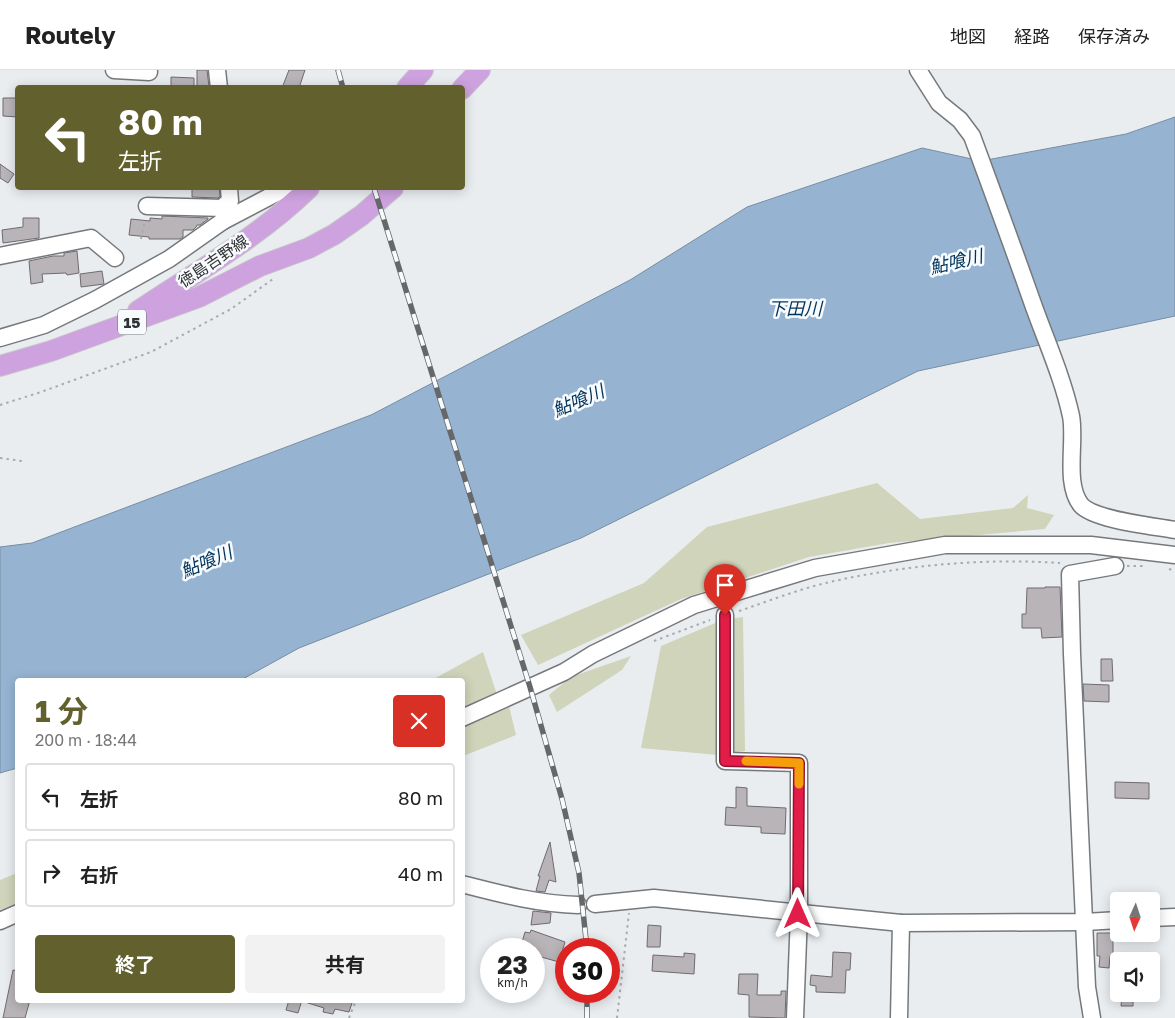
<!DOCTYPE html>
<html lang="ja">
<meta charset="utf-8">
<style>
:root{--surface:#fff;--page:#f2f2f2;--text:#222;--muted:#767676;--line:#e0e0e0;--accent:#62612e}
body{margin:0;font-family:"Golos Text","Noto Sans JP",sans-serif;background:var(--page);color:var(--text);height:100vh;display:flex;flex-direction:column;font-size:19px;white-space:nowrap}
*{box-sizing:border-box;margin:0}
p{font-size:16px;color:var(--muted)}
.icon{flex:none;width:28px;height:28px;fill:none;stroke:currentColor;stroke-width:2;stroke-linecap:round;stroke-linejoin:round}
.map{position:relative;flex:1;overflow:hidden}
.drawer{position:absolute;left:15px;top:608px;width:450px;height:325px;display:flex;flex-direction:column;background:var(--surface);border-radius:5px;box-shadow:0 2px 12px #0003}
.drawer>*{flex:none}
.banner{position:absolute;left:15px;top:15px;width:450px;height:105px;border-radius:5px;box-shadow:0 2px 12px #0003;background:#62612e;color:#fff;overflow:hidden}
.needle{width:32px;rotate:183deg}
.controls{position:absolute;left:1110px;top:822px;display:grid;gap:10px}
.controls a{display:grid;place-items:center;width:50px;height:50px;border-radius:5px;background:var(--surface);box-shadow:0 2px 12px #0003;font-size:25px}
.speed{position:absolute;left:480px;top:868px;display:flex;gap:10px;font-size:25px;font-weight:700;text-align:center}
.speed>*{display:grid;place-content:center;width:65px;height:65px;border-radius:50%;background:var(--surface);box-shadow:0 2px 12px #0003;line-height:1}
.speed small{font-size:12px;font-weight:400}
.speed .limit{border:8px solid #d22;background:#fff;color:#111}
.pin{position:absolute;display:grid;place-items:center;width:42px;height:42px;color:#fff;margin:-51px -21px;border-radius:50% 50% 50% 0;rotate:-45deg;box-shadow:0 0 5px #0007}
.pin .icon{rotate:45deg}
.me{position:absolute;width:55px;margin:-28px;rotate:0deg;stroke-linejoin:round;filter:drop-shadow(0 0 4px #0008)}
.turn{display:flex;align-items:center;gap:18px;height:105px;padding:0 20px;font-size:22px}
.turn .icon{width:65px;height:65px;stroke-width:2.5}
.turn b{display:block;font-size:35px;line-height:42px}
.round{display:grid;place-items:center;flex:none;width:52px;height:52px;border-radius:5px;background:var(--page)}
.summary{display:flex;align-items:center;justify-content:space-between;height:85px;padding:0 20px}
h1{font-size:30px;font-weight:700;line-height:38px;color:var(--accent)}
.button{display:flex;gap:10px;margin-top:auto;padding:10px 20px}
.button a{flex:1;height:58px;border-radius:5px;background:var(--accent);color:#fff;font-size:20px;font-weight:700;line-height:58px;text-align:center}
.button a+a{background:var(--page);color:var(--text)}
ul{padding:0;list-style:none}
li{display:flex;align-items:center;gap:15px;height:68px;margin:0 10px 8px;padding:0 10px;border:2px solid var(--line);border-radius:5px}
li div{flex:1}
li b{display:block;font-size:19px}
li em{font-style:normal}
header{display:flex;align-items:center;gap:30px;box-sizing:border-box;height:70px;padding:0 25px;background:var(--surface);border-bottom:1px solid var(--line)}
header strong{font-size:24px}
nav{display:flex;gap:28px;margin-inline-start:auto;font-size:18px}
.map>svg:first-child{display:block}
.green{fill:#cfd4ba}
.water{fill:#96b4d2;stroke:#778da2}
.building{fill:#b8b4b7;stroke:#6f6b6e}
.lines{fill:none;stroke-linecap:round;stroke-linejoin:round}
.minor-casing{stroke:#76797c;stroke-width:19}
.major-casing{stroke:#c9c9ca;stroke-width:22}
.path{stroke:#a8abad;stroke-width:2;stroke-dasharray:2.5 4;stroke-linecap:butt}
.minor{stroke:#fff;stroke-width:16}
.major{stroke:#cea1df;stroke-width:20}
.rail-casing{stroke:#656769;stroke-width:5.5}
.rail{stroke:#f7fbfe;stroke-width:4;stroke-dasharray:11;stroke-linecap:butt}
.route-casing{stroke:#92132f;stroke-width:12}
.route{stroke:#e11d48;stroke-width:9}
.slow{stroke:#f59e0b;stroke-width:9}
.labels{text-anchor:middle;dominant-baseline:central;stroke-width:5;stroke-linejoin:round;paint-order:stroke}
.shield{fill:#f7fbfe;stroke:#6c6e6f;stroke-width:1}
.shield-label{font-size:15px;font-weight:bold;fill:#303132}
.street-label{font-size:16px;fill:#303132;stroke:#f7fbfe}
.water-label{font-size:18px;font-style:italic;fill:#02345b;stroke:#f7fbfe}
</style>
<header>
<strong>Routely</strong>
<nav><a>地図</a><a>経路</a><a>保存済み</a></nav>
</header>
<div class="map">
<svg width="1175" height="948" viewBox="0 0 1175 948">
<rect width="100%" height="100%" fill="#e9edf0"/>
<g class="green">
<path d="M877,413L920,449L1013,438L1028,425L1027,438L1054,445L1045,459L889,473L809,487L681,529L538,595L521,565L644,513L707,457Z"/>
<path d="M743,547L745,681L729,683L730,549Z"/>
<path d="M720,551L718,685L641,678L661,576Z"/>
<path d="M483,582L498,628L463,644L462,610H432Z"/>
<path d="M631,586L622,600L557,642L549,625L571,607Z"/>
<path d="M509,636L516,665L463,686V656Z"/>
<path d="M17,803V833L0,840V810Z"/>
</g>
<path class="water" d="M1175,47V246L918,301L581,468L299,578L241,610H18L17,698L0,703V477L32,473L371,345L630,210L747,137L922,78L981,91L1126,64Z"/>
<g class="building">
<path d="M197,0H207L209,17H197Z"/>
<path d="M289,0H305L299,18H282Z"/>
<path d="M171,7L194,8V18H171Z"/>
<path d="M3,28H18V47L3,46Z"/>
<path d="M0,94L14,104L8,113L0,108Z"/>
<path d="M192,118H219L220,126L218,128L192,127Z"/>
<path d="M162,146L208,148V149L200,155H197L196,157L193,160H183V167L180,169H149V167L129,165L131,149L150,151V148L162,149Z"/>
<path d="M23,148H39V168L3,173L2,160L23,157Z"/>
<path d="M77,181L79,203L67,205L66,203L42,204L43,212L31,214L29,191L53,186H64V183Z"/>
<path d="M102,201L104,214L81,217L80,204Z"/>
<path d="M1045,517H1060L1062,567L1042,568L1041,558H1022V544H1026L1027,518H1045Z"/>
<path d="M1101,589H1112L1113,611H1101Z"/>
<path d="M1083,614L1109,615V632L1084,631Z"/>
<path d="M1115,712L1149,713V729L1115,728Z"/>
<path d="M736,717L747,718V736L786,738L785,764L761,763V757L725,755L726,737L736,738Z"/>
<path d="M550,772L556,812L549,810L545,822L536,821L540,806H538Z"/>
<path d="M533,841L551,843L550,853L531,855Z"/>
<path d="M648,855L661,856L660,877H647Z"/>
<path d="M531,860L565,872L559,892L534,885V879H520L525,862L530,863Z"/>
<path d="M1097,863H1113V886H1110L1109,898L1099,897L1100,886H1097Z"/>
<path d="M833,882L851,883L850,900H846L845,923L816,922V916L810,915L811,905L832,907Z"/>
<path d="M684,883L695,884L694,904L652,901L653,885L684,887Z"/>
<path d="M13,900L18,901V930H30L25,948H3Z"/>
<path d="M739,904H758L757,925H781V921H786L785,948L749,947V925L738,924Z"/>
<path d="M1122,925H1133V936H1121Z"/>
<path d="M289,930H302L298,943L286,940Z"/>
<path d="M305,930H353L349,942L335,939L333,944L323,942L324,938L305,932Z"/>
</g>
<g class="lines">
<g class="minor-casing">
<g id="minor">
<path d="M114,0L149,2"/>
<path d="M217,0L219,18"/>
<path d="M918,0L939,33L960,50L972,66C993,123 1014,180 1034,237C1047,273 1063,309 1071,346C1076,371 1064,414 1081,435C1094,450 1154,456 1175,460"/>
<path d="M147,136L225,138"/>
<path d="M223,151L286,118"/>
<path d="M0,186L91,168L115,188"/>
<path d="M0,268L44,255L95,230L169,189L223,151L225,135L230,131L229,118"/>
<path d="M725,545V691L799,693V844L795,948"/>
<path d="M462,648L564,602L593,584L694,535L815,498L945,475H1091L1175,485"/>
<path d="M462,814C501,824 538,834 578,835"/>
<path d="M595,834L654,828L901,853L1085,852L1119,850"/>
<path d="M1151,848L1175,847"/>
<path d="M0,851L18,843"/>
<path d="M899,948L901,853"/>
<path d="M1092,948L1087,917L1072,584L1070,504L1115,496"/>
</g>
</g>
<g class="major-casing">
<g id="major">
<path d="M407,18L423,0"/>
<path d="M462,19L480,0"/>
<path d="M138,241C196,202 259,167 309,118"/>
<path d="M0,296L51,281L199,227L260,196L309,178L335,164L362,145L393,118"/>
</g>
</g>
<g class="path">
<path d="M141,169L145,150"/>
<path d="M0,335L41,322L151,282L231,239L273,209"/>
<path d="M0,388L22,391"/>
<path d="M1127,496H1143"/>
<path d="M1169,499L1175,501"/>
<path d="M739,541C769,531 799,519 830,512C905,495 983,488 1060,493"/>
<path d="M654,571L710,550"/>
<path d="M349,948L356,930"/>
<path d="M617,948L629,843"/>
</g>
<use href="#minor" class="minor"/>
<use href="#major" class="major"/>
<g class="rail-casing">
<g id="rail">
<path d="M338,0L343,18"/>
<path d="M374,118L530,617L562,729L579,803L587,879"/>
<path d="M587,948V921"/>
</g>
</g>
<use href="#rail" class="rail"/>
</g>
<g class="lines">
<g class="route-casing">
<path id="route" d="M725,545V691L799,693L798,844"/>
</g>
<use href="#route" class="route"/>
<path class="slow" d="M746,691L799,693V714"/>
</g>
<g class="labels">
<rect class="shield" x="118" y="239.5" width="28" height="25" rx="4"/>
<g class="shield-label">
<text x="132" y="252">15</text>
</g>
<g class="street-label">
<text transform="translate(213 191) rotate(-34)">徳島吉野線</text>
</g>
<g class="water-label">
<text transform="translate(956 191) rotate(-13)">鮎喰川</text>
<text x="795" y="238">下田川</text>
<text transform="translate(578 330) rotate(-23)">鮎喰川</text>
<text transform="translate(206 491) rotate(-23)">鮎喰川</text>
</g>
</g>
</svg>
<div class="controls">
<a><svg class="needle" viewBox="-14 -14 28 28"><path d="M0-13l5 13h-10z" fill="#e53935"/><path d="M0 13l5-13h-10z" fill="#767676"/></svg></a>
<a><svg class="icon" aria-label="sound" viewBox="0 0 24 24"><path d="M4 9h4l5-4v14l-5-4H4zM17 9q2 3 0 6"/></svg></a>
</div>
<div class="speed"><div>23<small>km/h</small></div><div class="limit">30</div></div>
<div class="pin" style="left:725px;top:545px;background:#d93025"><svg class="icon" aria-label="arrive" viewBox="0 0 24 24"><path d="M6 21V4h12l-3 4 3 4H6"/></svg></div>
<svg class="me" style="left:798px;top:844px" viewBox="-20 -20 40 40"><path d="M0-17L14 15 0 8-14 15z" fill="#e11d48" stroke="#fff" stroke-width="4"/></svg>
<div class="banner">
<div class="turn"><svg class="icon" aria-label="left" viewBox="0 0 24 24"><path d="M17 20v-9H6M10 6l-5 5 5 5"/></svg><div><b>80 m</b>左折</div></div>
</div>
<section class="drawer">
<div class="summary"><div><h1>1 分</h1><p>200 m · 18:44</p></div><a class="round" style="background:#d93025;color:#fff"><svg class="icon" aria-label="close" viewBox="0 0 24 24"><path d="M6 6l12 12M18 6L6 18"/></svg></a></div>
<ul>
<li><svg class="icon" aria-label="left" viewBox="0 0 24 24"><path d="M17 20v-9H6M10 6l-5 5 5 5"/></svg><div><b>左折</b></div><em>80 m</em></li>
<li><svg class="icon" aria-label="right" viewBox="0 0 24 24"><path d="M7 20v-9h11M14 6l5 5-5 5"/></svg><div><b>右折</b></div><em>40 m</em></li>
</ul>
<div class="button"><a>終了</a><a>共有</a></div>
</section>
</div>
